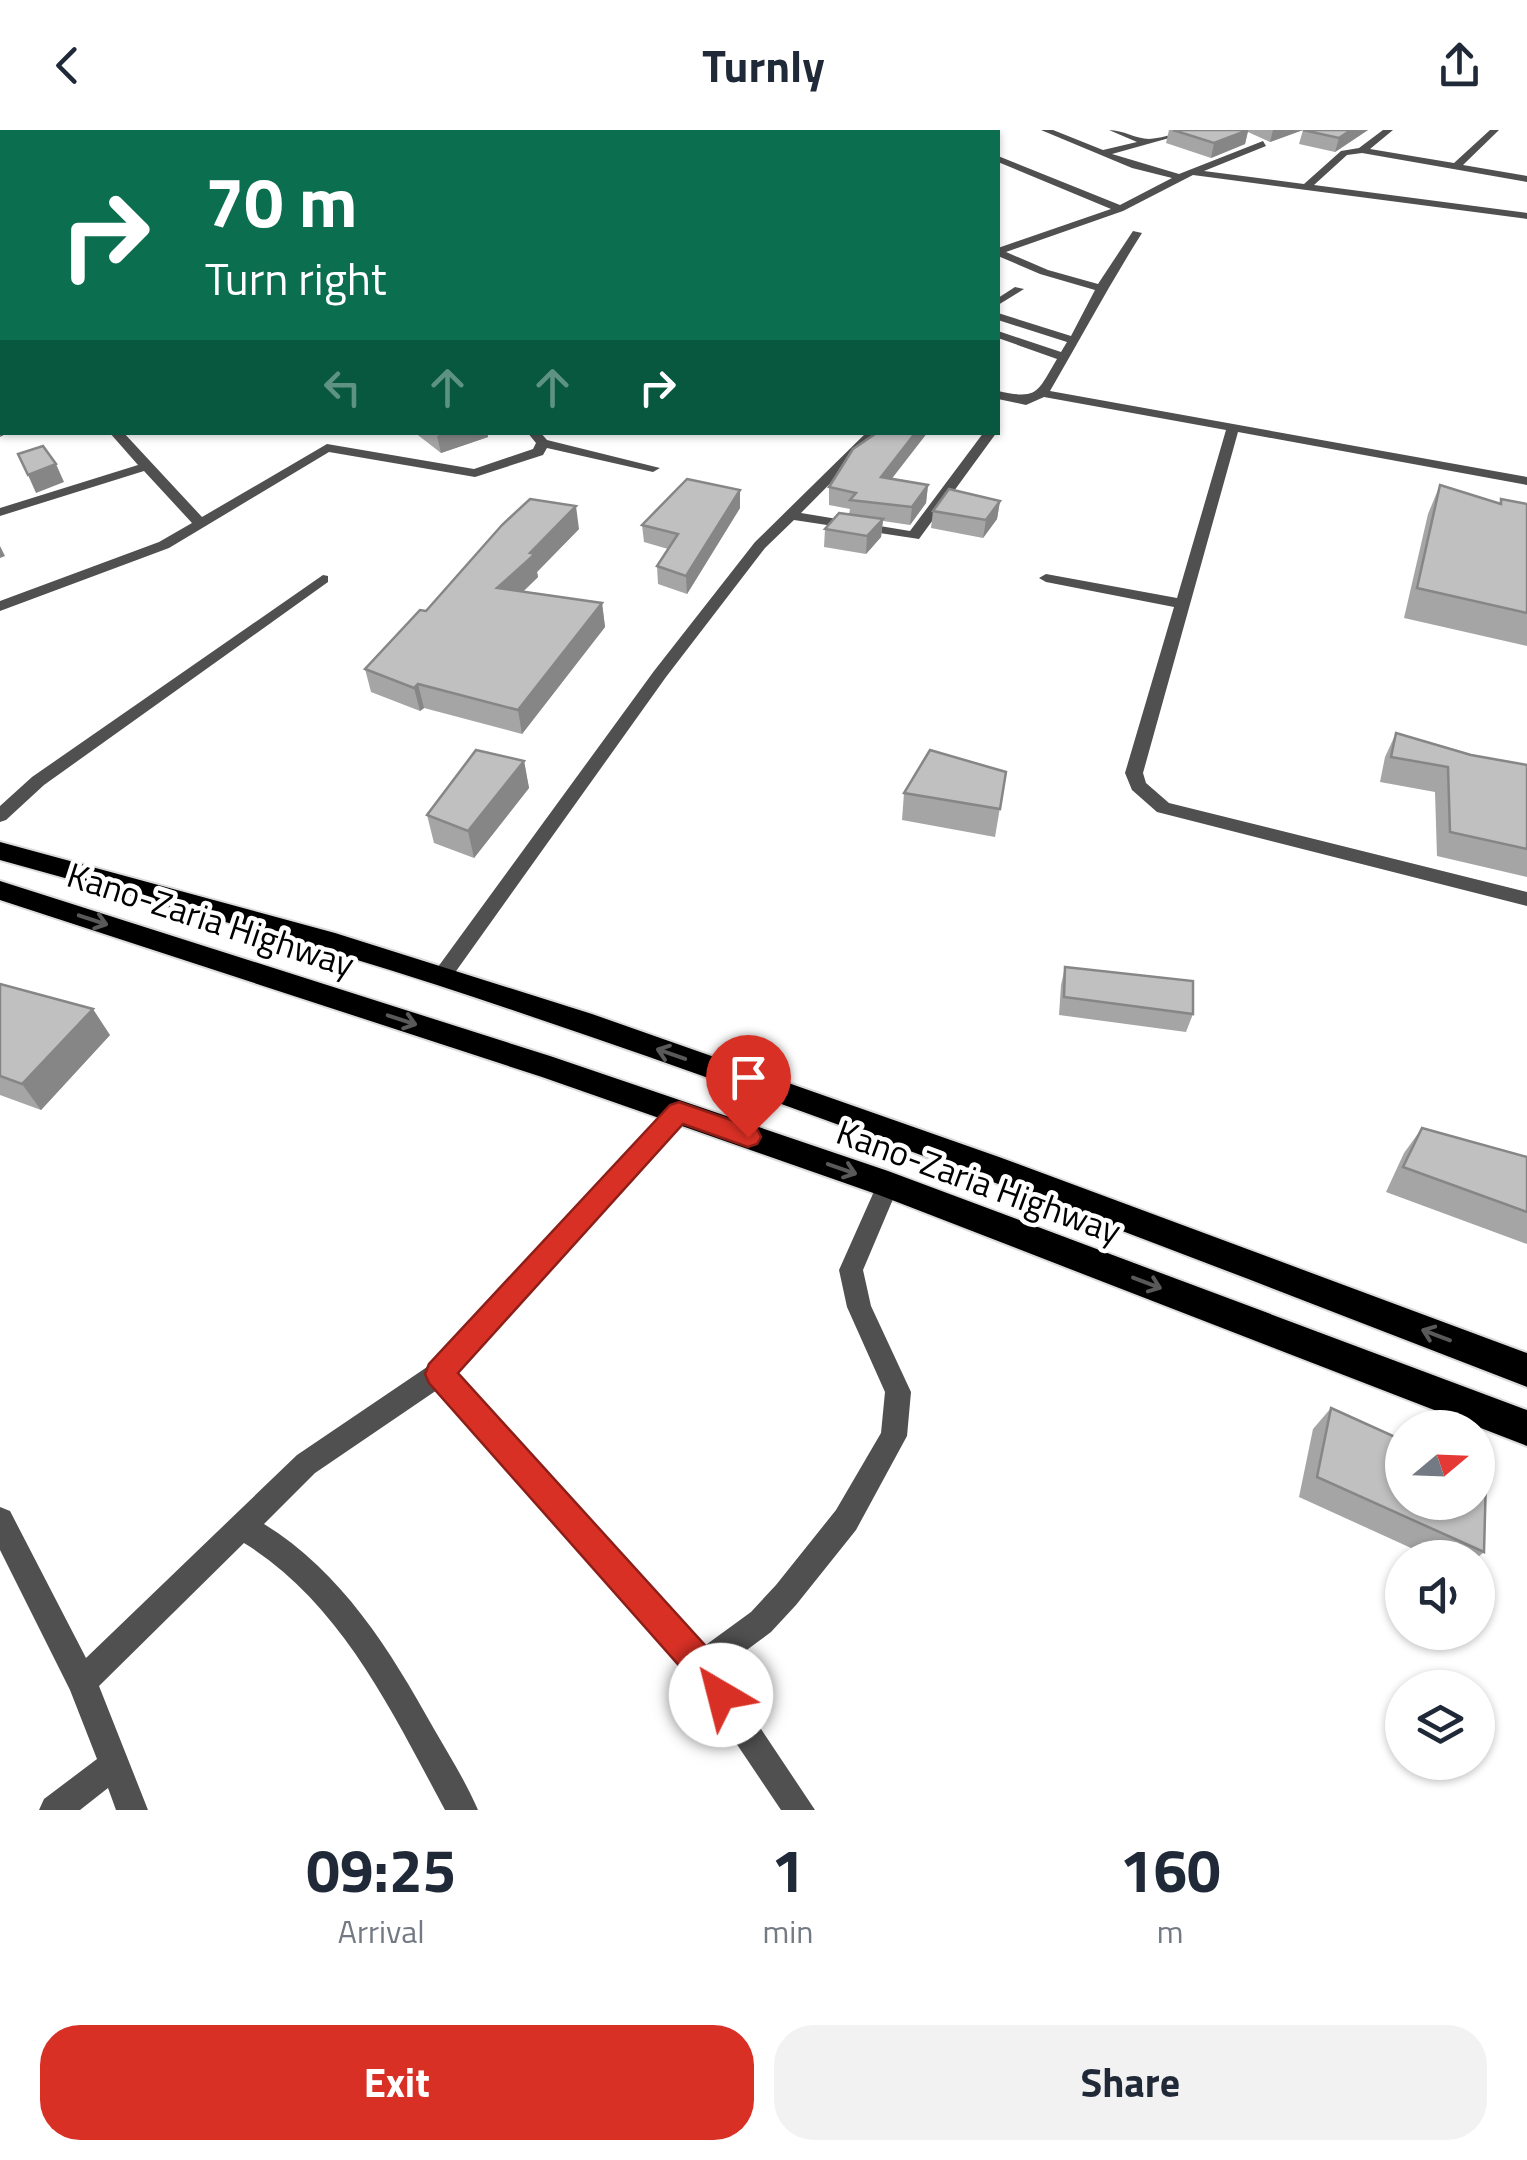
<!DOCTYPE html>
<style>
:root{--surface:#fff;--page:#f2f2f3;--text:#1f2937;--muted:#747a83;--accent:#d93025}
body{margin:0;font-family:"Titillium Web",sans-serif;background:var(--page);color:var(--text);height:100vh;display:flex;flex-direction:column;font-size:38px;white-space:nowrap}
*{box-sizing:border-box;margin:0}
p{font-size:32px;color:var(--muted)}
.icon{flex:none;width:55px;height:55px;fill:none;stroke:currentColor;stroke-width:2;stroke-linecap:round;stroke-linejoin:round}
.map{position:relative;height:1680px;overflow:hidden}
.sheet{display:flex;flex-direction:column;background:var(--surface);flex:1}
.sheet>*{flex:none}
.banner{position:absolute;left:0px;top:0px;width:1000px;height:305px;box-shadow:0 2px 8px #0004;background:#0b6e4f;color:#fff;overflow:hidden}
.needle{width:65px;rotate:71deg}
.buttons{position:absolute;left:1385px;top:1280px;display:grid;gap:20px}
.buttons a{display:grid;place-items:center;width:110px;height:110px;border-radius:50%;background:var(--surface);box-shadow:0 2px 8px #0004;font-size:50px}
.pin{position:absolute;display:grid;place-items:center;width:85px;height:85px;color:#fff;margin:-102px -42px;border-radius:50% 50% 50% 0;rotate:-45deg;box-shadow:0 0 10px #0007}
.pin .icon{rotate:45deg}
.me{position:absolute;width:110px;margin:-55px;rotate:323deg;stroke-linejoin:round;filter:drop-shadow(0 0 8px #0008)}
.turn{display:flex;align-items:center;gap:35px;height:210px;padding:0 40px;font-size:45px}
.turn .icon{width:130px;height:130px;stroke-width:2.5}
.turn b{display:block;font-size:70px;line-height:85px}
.lanes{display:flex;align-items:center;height:95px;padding:0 40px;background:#0003;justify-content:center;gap:50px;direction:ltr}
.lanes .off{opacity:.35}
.eta{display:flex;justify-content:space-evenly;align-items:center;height:170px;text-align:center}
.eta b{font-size:60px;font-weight:700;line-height:70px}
.primary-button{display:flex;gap:20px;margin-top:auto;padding:20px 40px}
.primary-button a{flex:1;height:115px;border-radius:40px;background:var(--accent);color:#fff;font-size:40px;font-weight:700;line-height:115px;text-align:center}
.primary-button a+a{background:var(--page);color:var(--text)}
header{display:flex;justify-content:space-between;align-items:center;height:130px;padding:0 40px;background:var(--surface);font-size:45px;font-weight:700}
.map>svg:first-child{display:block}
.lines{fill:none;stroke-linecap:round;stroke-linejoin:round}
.trunk-casing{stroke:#dbdbdb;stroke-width:4}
.minor{fill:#505050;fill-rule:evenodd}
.trunk{fill:#000;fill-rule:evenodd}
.wall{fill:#a5a5a5}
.shaded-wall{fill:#868686}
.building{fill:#c0c0c0;stroke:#868686;stroke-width:2.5}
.oneway{stroke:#595959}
.route{fill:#d93025;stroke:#8d1f18;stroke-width:2.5}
.labels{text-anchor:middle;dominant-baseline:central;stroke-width:9;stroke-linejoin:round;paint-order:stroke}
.street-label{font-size:35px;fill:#000;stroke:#fff}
</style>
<header><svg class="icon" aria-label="back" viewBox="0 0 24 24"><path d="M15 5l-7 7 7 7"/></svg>Turnly<svg class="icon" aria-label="share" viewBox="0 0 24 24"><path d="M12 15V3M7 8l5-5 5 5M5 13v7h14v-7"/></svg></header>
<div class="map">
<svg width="1527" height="1680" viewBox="0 0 1527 1680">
<rect width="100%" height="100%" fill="#fff"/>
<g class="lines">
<g class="trunk-casing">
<g id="trunk">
<path d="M0,712L335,803L592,884L999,1027L1527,1223V1257C1166,1117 805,976 437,855C293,808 146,771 0,730Z"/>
<path d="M0,751L550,926L888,1041L1527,1280V1316L879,1065L542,947L0,770Z"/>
</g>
</g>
<g class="minor">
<path d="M47,0H57L58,2H49Z"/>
<path d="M477,0H488L489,2H479Z"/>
<path d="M764,0H776L777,2H767Z"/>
<path d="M922,0H935L936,2H925Z"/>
<path d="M1041,0H1053L1103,20L1137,12L1109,0C1123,0 1136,9 1149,9C1166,8 1181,0 1198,0L1112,24L1179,44L1263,11L1266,16L1204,41L1304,54L1341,21L1359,18L1383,0H1393L1370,19L1454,33L1490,0H1499L1463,35L1527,46V52L1362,23L1347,25L1314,55L1527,83V89L1193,45L1123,81L1006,122L1048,140L1098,154L1133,101L1142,103C1109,155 1081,208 1050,261L1527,347V355L1238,302L1143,643L1146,653L1169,673L1527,762V776L1157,682L1132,660L1125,643L1174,477L1046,452L1039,448L1046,444L1177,468L1226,300L1044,267L1026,275L998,269V261C1039,270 1037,262 1057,229L998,208V201L1061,222L1067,212L998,190V183L1071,206L1095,160L1040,144L998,126V118L1111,79L998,32V26L1120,75L1172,48L1132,38Z"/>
<rect x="0" y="36" width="2" height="6"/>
<path d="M0,80L2,81V88L0,87Z"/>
<path d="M1015,157L1024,159L998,175V168Z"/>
<path d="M2,298V302H9L0,307Z"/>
<path d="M109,302H123L202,387L327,314L474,339L533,319L536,313L527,302H540L547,310L660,338L653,342L547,318L543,325L475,347L329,322L169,418L0,481V471L159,412L192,393L144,341L0,386V378L138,335Z"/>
<path d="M867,302H881L801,383L910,401L984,302H997L919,409L794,390L765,418L666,547L449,851H435L432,846L435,841L654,541L755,412Z"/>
<path d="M323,445L328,446V452L44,655L6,690L0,692V676L32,647Z"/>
<path d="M679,973L687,976L690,982L687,988L456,1244L703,1517L751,1482L776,1455L836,1380L881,1303L885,1262L847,1177L839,1140L880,1048L888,1045L896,1048L899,1055L863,1140L871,1176L911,1262L907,1306L856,1400L796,1475L771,1502L721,1539L815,1680H781L691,1546L437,1260L315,1343L264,1394C342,1442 390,1520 434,1599C449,1625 466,1652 478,1680H445C392,1582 342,1474 244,1413L99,1556L148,1680H116L108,1658L80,1680H39L44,1669L97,1629L70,1560L0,1420V1377L10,1381L86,1528L297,1325L430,1235L671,976Z"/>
</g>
<use href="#trunk" class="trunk"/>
</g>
<g class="wall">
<path d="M502,0H732L737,2H507Z"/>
<path d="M1169,0H1368L1335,22L1299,14L1303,0L1270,12L1248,2L1245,14L1211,28L1166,13Z"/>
<path d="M414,302H487L488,307L441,323Z"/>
<path d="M892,349L928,355L926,373L910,395L883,391L881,407L866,424L824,417L825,399L849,384L850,379L829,375V357Z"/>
<path d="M1440,355L1499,374L1501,369L1527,374V516L1404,488L1428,384Z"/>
<path d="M1000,371L997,389L983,408L931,398L933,381Z"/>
<path d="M740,378L687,464L658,454L657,436L668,419L644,412L642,395Z"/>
<path d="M579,399L537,442L538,447L523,462L602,473L605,497L522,604L424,578L420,581L371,562L365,539L426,481Z"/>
<path d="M1396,603L1471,625L1527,635V747L1437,726L1435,662L1380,652L1385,627Z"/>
<path d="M524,631L529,658L474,728L434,713L427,685Z"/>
<path d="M1006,642L995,707L902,690L904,663Z"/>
<path d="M1065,837L1193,884L1186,902L1059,885L1061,855Z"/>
<path d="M0,854L110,905L41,980L0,965Z"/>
<path d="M1422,998L1527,1027V1114L1386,1062L1404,1023Z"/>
<path d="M1331,1278L1484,1422L1477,1428H1433L1299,1367L1313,1299Z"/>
</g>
<g class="shaded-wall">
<path d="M230,0H279L267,2H218Z"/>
<path d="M1248,0L1245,14L1211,28L1214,13Z"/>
<path d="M1273,0H1303L1270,12Z"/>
<path d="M1351,0H1368L1335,22L1339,8Z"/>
<path d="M2,225V244L0,245V226Z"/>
<path d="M448,302H487L488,307L441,323L437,306Z"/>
<path d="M916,302H928L880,364L881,347Z"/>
<path d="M56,334L64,352L36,363L28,345Z"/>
<path d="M928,355L926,373L910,395L912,377Z"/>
<path d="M740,360V378L687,464L686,446Z"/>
<path d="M1000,371L997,389L983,408L986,390Z"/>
<path d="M576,376L579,399L537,442L538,447L502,481L497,458Z"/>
<path d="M883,389L881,407L866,424L867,406Z"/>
<path d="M0,416L5,426L0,428Z"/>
<path d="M602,473L605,497L522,604L518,580Z"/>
<path d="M418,554L424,578L420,581L414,558Z"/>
<path d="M524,631L529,658L474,728L468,701Z"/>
<path d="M93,879L110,905L41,980L22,954Z"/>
</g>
<g class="building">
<path d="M128,0H230L218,2H132Z"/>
<path d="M520,0H732L737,2H524Z"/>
<path d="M1173,0H1248L1214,13Z"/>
<path d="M1303,0H1351L1339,8Z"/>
<path d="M0,86L2,88V225L0,226Z"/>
<path d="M878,302H916L881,347L928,355L912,377L850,370L856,363L829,357L853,319Z"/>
<path d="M43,316L56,334L28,345L18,324Z"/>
<path d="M687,349L740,360L686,446L657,436L678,404L642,395Z"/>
<path d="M1440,355L1501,374V369L1527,374V483L1417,458Z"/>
<path d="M949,359L1000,371L986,390L933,381Z"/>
<path d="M530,369L576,376L530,423L535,424L497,458L602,473L518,580L418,554L414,558L365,539L420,480L426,481L502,395Z"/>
<path d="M839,383L883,389L867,406L825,399Z"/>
<path d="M1396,603L1471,625L1527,635V719L1450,702L1448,637L1391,627Z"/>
<path d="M476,620L524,631L468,701L427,685Z"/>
<path d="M930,620L1006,642L1000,679L904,663Z"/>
<path d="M1065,837L1193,851V884L1064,867Z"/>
<path d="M0,854L93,879L22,954L0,946Z"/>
<path d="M1422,998L1527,1027V1082L1403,1037Z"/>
<path d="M1331,1278L1402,1310V1372H1478V1344L1486,1348L1484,1422L1317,1347Z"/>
</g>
<defs><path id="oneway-shaft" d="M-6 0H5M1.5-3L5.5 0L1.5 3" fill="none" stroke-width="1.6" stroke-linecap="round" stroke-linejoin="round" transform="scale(2.5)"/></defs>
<g class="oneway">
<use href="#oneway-shaft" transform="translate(93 790) rotate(18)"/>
<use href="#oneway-shaft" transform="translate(402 890) rotate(18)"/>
<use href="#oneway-shaft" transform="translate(671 924) rotate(-161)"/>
<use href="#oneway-shaft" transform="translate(842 1039) rotate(19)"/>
<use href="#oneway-shaft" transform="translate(1147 1153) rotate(21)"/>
<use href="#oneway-shaft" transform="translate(1436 1205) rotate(-159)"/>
</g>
<path class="route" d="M679,972L757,999L761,1007L757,1014L748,1017L683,994L458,1243L713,1524L738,1565L733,1577L721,1582L709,1577L690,1548L429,1253L425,1244L429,1234L670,975Z"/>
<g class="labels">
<g class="street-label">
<text transform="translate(211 789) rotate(18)">Kano-Zaria Highway</text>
<text transform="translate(979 1051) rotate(20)">Kano-Zaria Highway</text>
</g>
</g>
</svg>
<div class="buttons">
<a><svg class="needle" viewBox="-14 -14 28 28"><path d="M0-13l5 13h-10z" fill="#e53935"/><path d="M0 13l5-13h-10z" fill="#747a83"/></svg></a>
<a><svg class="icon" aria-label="sound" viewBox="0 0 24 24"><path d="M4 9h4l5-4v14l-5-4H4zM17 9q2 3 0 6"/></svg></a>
<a><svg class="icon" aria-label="layers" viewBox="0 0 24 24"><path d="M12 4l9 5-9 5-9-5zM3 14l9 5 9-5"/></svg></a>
</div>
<div class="pin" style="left:748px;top:1007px;background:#d93025"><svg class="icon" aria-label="arrive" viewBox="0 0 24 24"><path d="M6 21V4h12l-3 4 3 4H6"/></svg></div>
<svg class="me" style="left:721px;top:1565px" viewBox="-20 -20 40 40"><circle r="19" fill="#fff"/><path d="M0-13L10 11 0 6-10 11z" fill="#d93025"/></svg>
<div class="banner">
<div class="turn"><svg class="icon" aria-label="right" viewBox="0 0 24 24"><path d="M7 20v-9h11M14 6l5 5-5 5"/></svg><div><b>70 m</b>Turn right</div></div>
<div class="lanes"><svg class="icon off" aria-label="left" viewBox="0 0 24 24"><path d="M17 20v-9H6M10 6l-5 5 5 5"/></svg><svg class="icon off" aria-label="ahead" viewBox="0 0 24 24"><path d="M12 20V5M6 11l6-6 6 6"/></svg><svg class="icon off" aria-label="ahead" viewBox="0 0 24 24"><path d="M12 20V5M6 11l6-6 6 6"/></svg><svg class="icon" aria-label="right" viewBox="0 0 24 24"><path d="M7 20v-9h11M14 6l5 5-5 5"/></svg></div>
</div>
</div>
<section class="sheet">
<div class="eta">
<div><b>09:25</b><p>Arrival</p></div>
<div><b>1</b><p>min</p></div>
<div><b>160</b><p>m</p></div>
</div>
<div class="primary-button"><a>Exit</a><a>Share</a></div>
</section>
